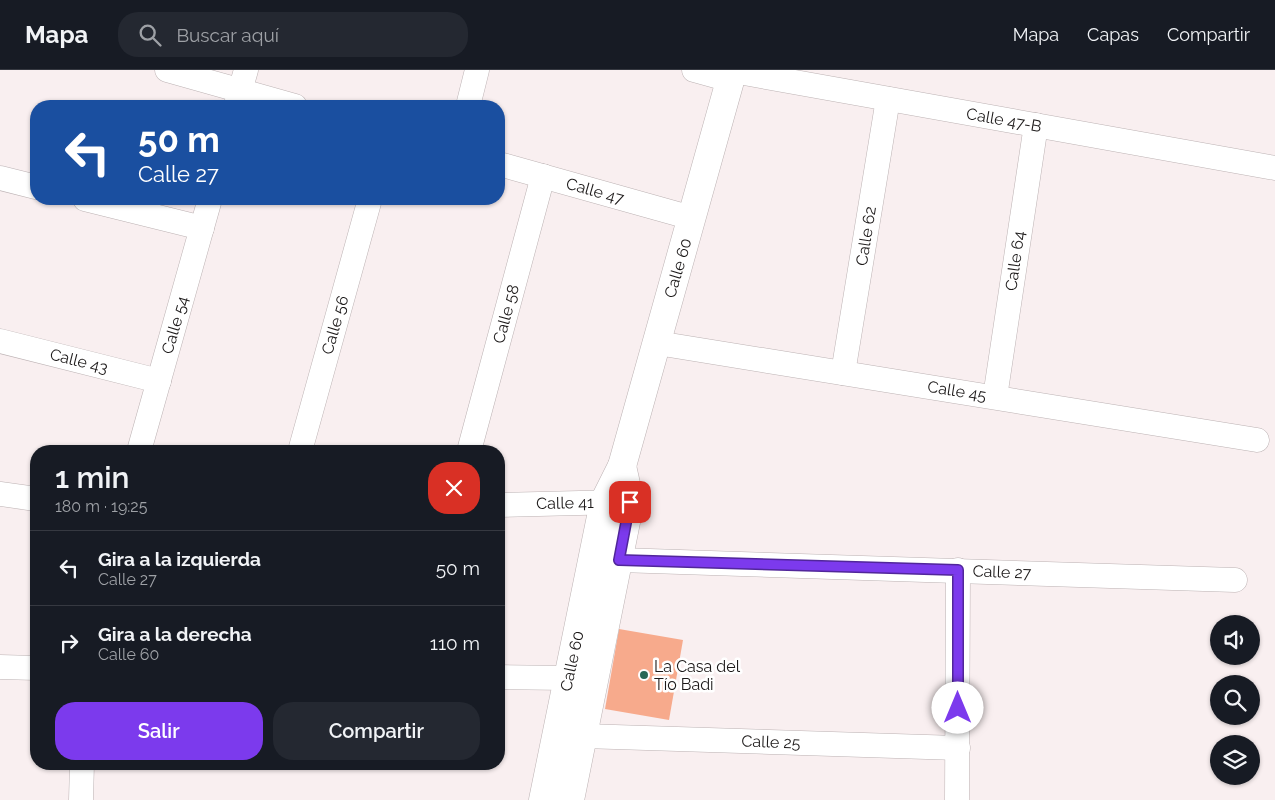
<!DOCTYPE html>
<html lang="es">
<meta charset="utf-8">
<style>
:root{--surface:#171b24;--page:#242831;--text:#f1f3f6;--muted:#9ea1a6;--line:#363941;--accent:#7c3aed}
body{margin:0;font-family:Raleway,sans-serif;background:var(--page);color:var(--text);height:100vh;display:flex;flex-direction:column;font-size:19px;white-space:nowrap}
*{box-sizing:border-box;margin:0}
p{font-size:16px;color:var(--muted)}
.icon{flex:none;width:28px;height:28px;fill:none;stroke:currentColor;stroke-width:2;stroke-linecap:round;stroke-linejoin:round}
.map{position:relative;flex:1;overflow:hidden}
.details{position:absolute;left:30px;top:375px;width:475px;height:325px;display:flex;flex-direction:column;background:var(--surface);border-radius:20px;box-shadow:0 1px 4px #0004}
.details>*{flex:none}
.top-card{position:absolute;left:30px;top:30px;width:475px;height:105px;border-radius:20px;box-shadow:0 1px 4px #0004;background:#1a4fa0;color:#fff;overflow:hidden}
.fabs{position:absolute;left:1210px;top:545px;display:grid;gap:10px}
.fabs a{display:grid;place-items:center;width:50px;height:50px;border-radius:50%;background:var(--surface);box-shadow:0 1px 4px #0004;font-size:25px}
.pin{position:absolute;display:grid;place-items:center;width:42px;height:42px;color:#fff;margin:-21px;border-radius:10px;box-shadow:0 2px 8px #0006}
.me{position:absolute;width:55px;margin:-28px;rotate:0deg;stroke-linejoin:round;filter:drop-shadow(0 0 4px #0008)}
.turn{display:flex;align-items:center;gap:18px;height:105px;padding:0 25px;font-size:22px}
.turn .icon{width:65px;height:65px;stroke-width:2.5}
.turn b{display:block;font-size:35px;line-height:42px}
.round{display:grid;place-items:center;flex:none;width:52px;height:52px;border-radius:20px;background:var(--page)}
.overview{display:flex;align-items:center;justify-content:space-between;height:85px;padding:0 25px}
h1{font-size:30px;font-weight:600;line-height:38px}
.cta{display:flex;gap:10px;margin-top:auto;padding:10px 25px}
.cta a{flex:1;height:58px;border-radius:20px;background:var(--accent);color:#fff;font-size:20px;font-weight:600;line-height:58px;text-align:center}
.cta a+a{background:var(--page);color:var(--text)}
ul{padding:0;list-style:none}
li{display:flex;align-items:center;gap:15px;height:75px;padding:0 25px;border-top:1px solid var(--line)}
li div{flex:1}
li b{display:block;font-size:19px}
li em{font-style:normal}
header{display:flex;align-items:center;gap:30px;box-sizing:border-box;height:70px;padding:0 25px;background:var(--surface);border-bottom:1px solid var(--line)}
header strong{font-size:24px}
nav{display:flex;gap:28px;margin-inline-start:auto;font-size:18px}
.search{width:350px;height:45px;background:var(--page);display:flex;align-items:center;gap:12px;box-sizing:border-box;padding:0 18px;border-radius:20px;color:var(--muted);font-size:19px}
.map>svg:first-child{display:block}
.building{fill:#f7aa8c}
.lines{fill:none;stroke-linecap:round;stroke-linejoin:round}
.minor-casing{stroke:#bcb2b3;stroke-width:25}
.tertiary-casing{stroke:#bcb2b3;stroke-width:29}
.minor{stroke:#fff;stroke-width:24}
.tertiary{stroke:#fff;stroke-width:28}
.route-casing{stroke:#51269a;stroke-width:12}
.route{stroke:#7c3aed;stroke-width:9}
.poi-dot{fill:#286856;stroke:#fff;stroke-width:2}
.labels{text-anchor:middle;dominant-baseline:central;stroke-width:5;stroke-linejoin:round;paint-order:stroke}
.street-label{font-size:16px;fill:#1c1919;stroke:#fff}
.poi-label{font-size:16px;fill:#1c1919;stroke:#fff;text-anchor:start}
</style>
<header>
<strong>Mapa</strong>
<div class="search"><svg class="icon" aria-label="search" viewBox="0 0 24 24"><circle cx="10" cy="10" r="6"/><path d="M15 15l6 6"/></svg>Buscar aquí</div>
<nav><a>Mapa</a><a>Capas</a><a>Compartir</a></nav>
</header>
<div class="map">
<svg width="1275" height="730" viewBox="0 0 1275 730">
<rect width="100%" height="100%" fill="#f9eff0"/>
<path class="building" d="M619,559L683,570L669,650L605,639Z"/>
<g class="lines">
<g class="minor-casing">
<g id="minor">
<path d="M167,0L295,36"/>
<path d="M694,0L730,10"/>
<path d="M733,1L1275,98"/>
<path d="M236,35L246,0"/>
<path d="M468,36L477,0"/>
<path d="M499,94L692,148"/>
<path d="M0,108L36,117"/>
<path d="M85,129L202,158"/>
<path d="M0,271L159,311"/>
<path d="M657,273L1257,370"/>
<path d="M843,303L888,29"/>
<path d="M995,327L1036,55"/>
<path d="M139,381L210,129"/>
<path d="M300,381L370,129"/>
<path d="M469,381L543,106"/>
<path d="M0,424L36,429"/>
<path d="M499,435L621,432"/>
<path d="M619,490L1235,510"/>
<path d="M0,597L36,598"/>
<path d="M499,607L568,608"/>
<path d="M583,666L958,678"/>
<path d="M81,730L82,694"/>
<path d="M957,730L958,500"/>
</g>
</g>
<g class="tertiary-casing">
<g id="tertiary">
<path d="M543,730L604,432L622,396L733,0"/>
<path d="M570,730L630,432L622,396"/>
</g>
</g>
<use href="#minor" class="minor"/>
<use href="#tertiary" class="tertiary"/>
</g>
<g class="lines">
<g class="route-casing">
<path id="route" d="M630,432L619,490L958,500V638"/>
</g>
<use href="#route" class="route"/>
</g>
<circle class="poi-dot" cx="644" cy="605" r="5"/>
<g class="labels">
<g class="street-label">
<text transform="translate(1004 50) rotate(10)">Calle 47-B</text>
<text transform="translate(595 121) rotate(16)">Calle 47</text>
<text transform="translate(866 166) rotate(-81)">Calle 62</text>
<text transform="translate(1015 191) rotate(-82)">Calle 64</text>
<text transform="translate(678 198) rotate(-74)">Calle 60</text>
<text transform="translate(506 244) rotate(-75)">Calle 58</text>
<text transform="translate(175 255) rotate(-74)">Calle 54</text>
<text transform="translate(335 255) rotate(-74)">Calle 56</text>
<text transform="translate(79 291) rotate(14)">Calle 43</text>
<text transform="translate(957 321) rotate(9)">Calle 45</text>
<text transform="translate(565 433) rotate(-1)">Calle 41</text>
<text transform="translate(1002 502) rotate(2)">Calle 27</text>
<text transform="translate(572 591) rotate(-78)">Calle 60</text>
<text transform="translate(771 672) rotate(2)">Calle 25</text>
</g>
<g class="poi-label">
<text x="654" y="596">La Casa del<tspan x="654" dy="18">Tío Badi</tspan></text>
</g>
</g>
</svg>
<div class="fabs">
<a><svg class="icon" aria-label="sound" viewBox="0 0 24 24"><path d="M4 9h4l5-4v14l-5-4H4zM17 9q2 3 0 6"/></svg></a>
<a><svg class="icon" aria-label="search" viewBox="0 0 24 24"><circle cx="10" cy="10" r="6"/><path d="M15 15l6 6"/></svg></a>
<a><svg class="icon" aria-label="layers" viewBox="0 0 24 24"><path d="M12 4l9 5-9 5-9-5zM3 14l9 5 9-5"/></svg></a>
</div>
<div class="pin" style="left:630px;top:432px;background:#d93025"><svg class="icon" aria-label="arrive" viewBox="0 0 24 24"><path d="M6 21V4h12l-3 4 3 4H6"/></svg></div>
<svg class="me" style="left:958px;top:638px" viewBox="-20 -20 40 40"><circle r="19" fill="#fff"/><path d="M0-13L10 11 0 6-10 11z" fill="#7c3aed"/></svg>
<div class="top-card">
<div class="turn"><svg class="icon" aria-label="left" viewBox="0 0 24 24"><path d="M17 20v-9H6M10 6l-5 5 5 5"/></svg><div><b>50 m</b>Calle 27</div></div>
</div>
<section class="details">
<div class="overview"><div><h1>1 min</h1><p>180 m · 19:25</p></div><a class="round" style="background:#d93025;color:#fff"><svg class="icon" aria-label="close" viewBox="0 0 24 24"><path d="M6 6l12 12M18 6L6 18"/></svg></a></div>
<ul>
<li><svg class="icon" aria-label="left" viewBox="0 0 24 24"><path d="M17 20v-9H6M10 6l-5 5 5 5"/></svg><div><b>Gira a la izquierda</b><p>Calle 27</p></div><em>50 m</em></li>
<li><svg class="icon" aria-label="right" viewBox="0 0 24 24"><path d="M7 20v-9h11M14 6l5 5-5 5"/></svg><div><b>Gira a la derecha</b><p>Calle 60</p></div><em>110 m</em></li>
</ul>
<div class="cta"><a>Salir</a><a>Compartir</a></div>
</section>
</div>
